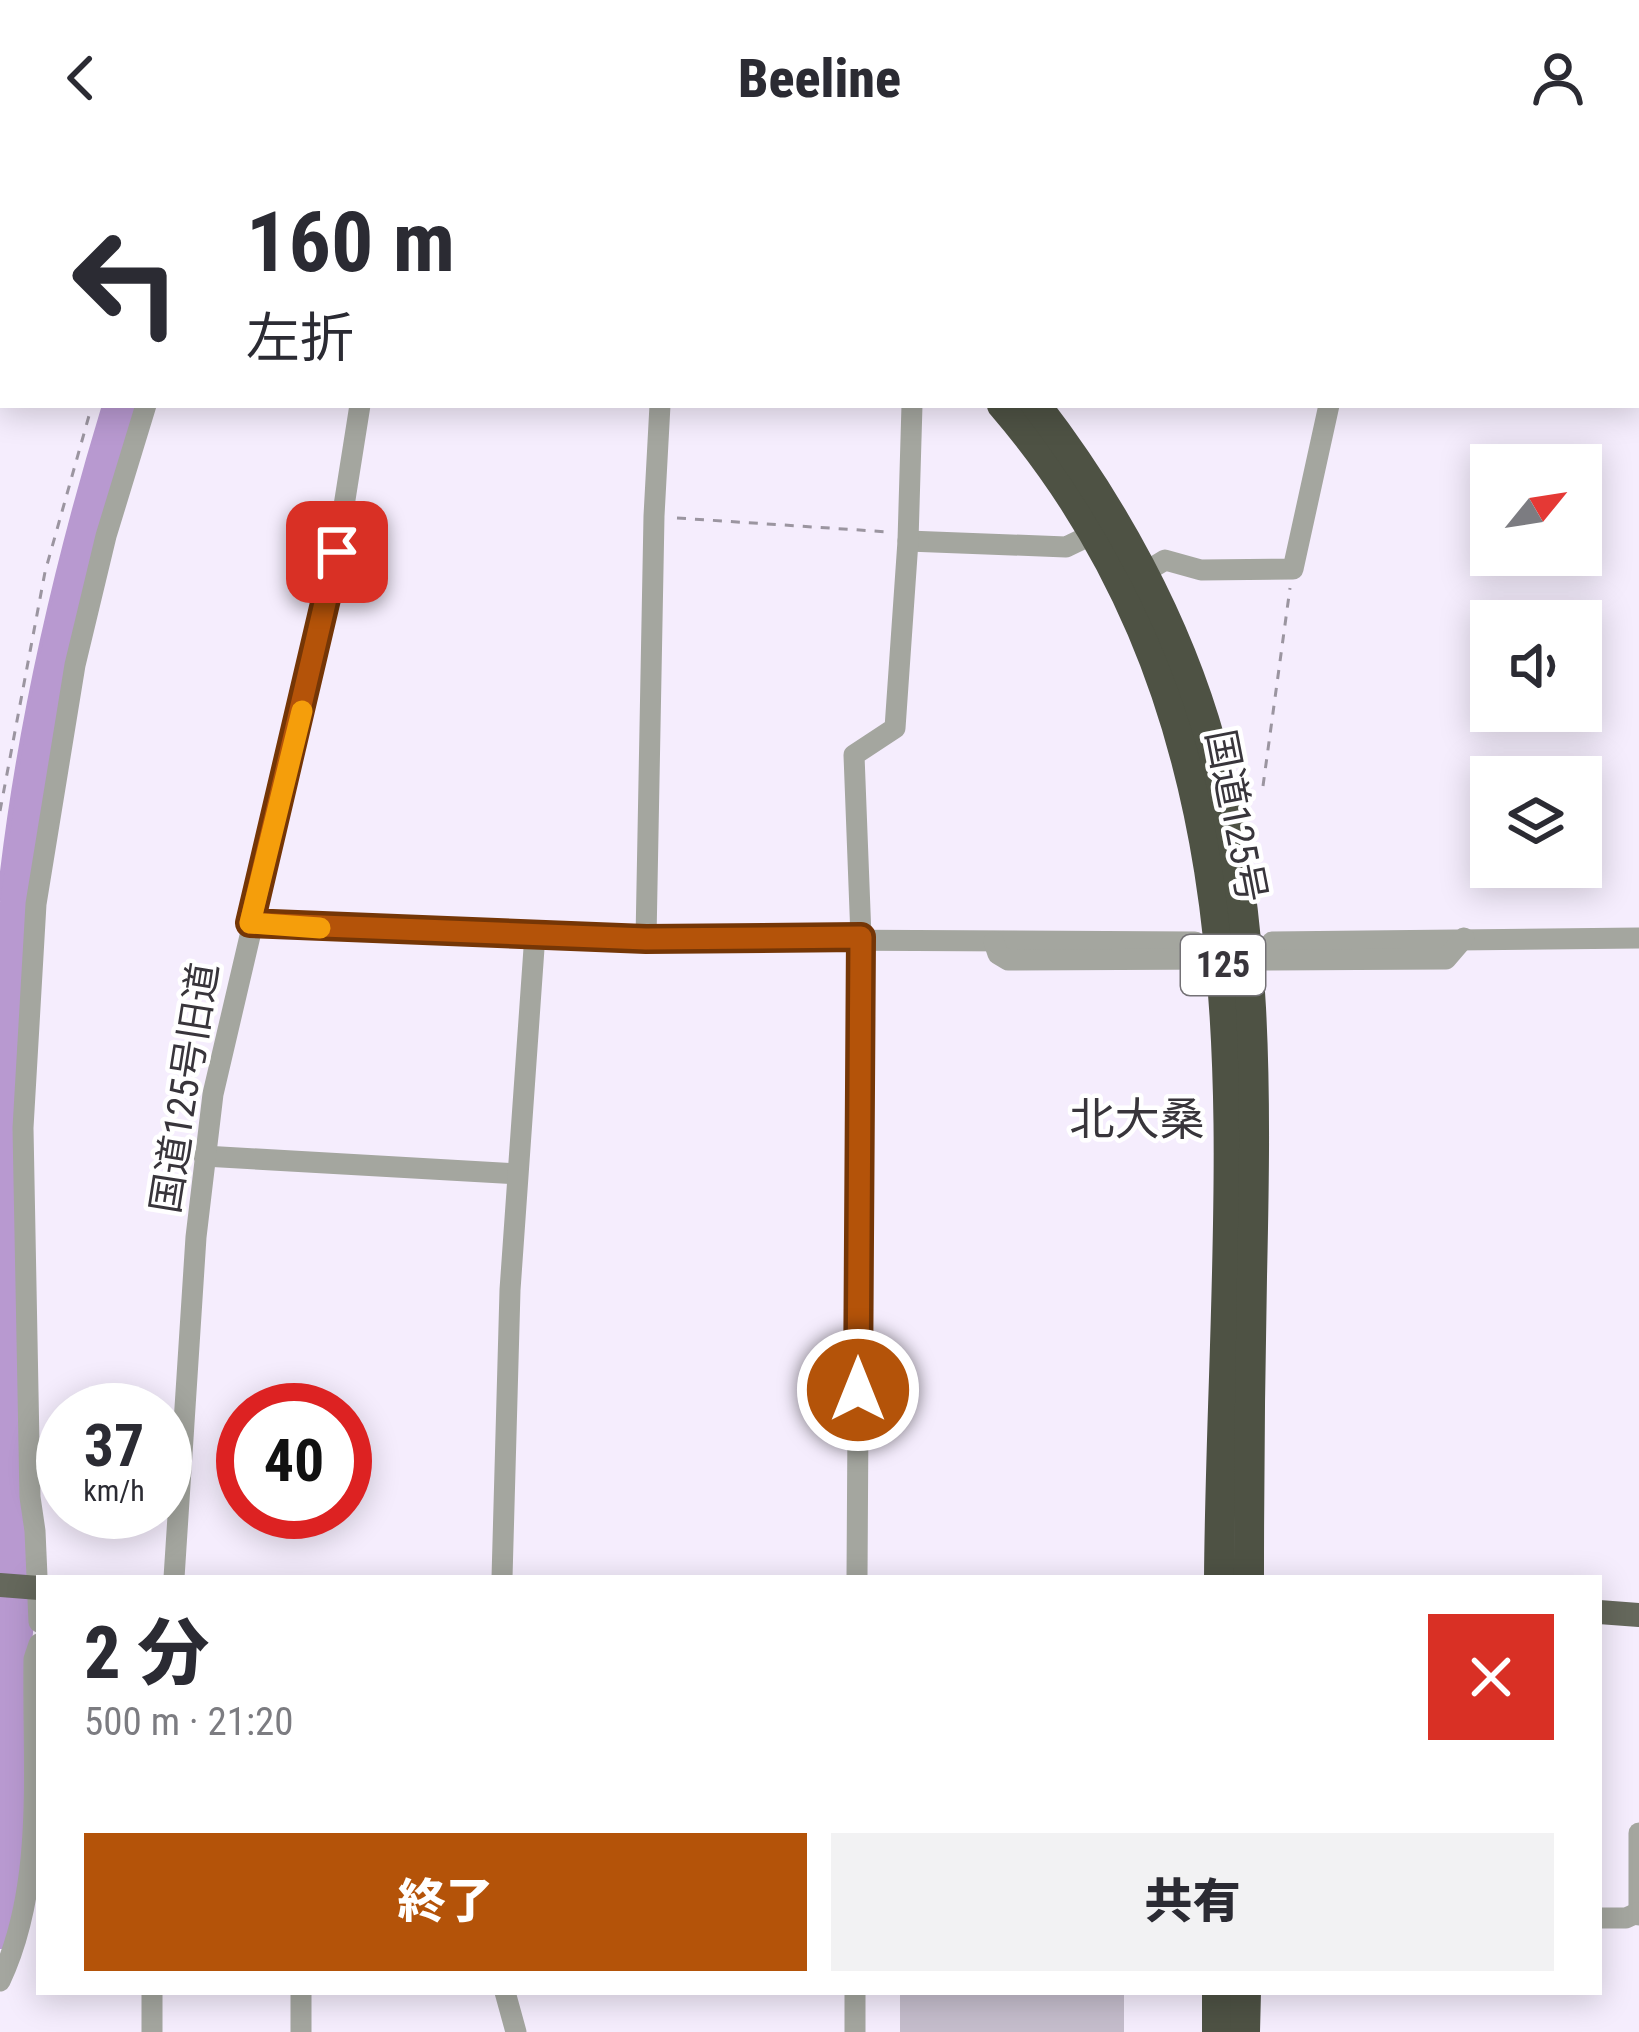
<!DOCTYPE html>
<html lang="ja">
<meta charset="utf-8">
<style>
:root{--surface:#fff;--page:#f2f2f3;--text:#2b2b33;--muted:#7c7c81;--accent:#b45309}
body{margin:0;font-family:"Roboto Condensed","Noto Sans JP",sans-serif;background:var(--page);color:var(--text);height:100vh;display:flex;flex-direction:column;font-size:45px;white-space:nowrap}
*{box-sizing:border-box;margin:0}
p{font-size:39px;color:var(--muted)}
.icon{flex:none;width:66px;height:66px;fill:none;stroke:currentColor;stroke-width:2;stroke-linecap:round;stroke-linejoin:round}
.map{position:relative;flex:1;overflow:hidden}
.sheet{position:absolute;left:36px;top:1419px;width:1566px;height:420px;display:flex;flex-direction:column;background:var(--surface);border-radius:0px;box-shadow:0 6px 30px #0003}
.sheet>*{flex:none}
.top-card{position:absolute;left:0px;top:0px;width:1641px;height:252px;box-shadow:0 6px 30px #0003;background:#fff;color:var(--text);overflow:hidden}
.needle{width:78px;rotate:60deg}
.tools{position:absolute;left:1470px;top:288px;display:grid;gap:24px}
.tools a{display:grid;place-items:center;width:132px;height:132px;border-radius:0px;background:var(--surface);box-shadow:0 6px 30px #0003;font-size:60px}
.speed{position:absolute;left:36px;top:1227px;display:flex;gap:24px;font-size:60px;font-weight:700;text-align:center}
.speed>*{display:grid;place-content:center;width:156px;height:156px;border-radius:50%;background:var(--surface);box-shadow:0 6px 30px #0003;line-height:1}
.speed small{font-size:30px;font-weight:400}
.speed .limit{border:18px solid #d22;background:#fff;color:#111}
.pin{position:absolute;display:grid;place-items:center;width:102px;height:102px;color:#fff;margin:-51px;border-radius:24px;box-shadow:0 6px 18px #0006}
.me{position:absolute;width:132px;margin:-66px;rotate:0deg;stroke-linejoin:round;filter:drop-shadow(0 0 9px #0008)}
.turn{display:flex;align-items:center;gap:42px;height:252px;padding:0 48px;font-size:54px}
.turn .icon{width:156px;height:156px;stroke-width:2.5}
.turn b{display:block;font-size:84px;line-height:102px}
.round{display:grid;place-items:center;flex:none;width:126px;height:126px;border-radius:0px;background:var(--page)}
.headline{display:flex;align-items:center;justify-content:space-between;height:204px;padding:0 48px}
h1{font-size:72px;font-weight:800;line-height:90px}
.primary-button{display:flex;gap:24px;margin-top:auto;padding:24px 48px}
.primary-button a{flex:1;height:138px;border-radius:0px;background:var(--accent);color:#fff;font-size:48px;font-weight:800;line-height:138px;text-align:center}
.primary-button a+a{background:var(--page);color:var(--text)}
header{display:flex;justify-content:space-between;align-items:center;height:156px;padding:0 48px;background:var(--surface);font-size:54px;font-weight:800}
.map>svg:first-child{display:block}
.lines{fill:none;stroke-linecap:round;stroke-linejoin:round}
.stream{stroke:#b899d0;stroke-width:6}
.river{stroke:#b899d0;stroke-width:36}
.building{fill:#c5bdcc}
.path{stroke:#9b95a0;stroke-width:3;stroke-dasharray:9 9;stroke-linecap:butt}
.minor{stroke:#a4a69f;stroke-width:21}
.major{stroke:#65685c;stroke-width:24}
.highway{stroke:#4e5244;stroke-width:30}
.route-casing{stroke:#753606;stroke-width:30}
.route{stroke:#b45309;stroke-width:21}
.slow{stroke:#f59e0b;stroke-width:21}
.labels{text-anchor:middle;dominant-baseline:central;stroke-width:9;stroke-linejoin:round;paint-order:stroke}
.shield{fill:#fff;stroke:#747276;stroke-width:3}
.shield-label{font-size:36px;font-weight:bold;fill:#38353b}
.street-label{font-size:39px;fill:#38353b;stroke:#fff}
.quarter-label{font-size:45px;fill:#38353b;stroke:#fff}
</style>
<header><svg class="icon" aria-label="back" viewBox="0 0 24 24"><path d="M15 5l-7 7 7 7"/></svg>Beeline<svg class="icon" aria-label="person" viewBox="0 0 24 24"><circle cx="12" cy="8" r="4"/><path d="M4 21q1-7 8-7t8 7"/></svg></header>
<div class="map">
<svg width="1639" height="1876" viewBox="0 0 1639 1876">
<rect width="100%" height="100%" fill="#f5edfd"/>
<g class="lines">
<g class="stream">
<path d="M182,3L183,0"/>
<path d="M0,742C18,574 56,410 105,249"/>
</g>
<g class="river">
<path d="M196,3L197,0"/>
<path d="M0,1775L9,1746L13,1692L12,1506L16,1466L10,1341L4,949L11,828L18,747L46,557L86,373L123,249"/>
</g>
</g>
<rect class="building" x="900" y="1836" width="224" height="40"/>
<g class="lines">
<g class="path">
<path d="M169,3L170,0"/>
<path d="M677,362L889,376"/>
<path d="M1263,630L1290,432"/>
<path d="M0,655L45,416L92,249"/>
</g>
<g class="minor">
<path d="M633,0L650,3"/>
<path d="M1611,0V3"/>
<path d="M218,3L219,0"/>
<path d="M395,3V0"/>
<path d="M557,3L564,0"/>
<path d="M924,3V0"/>
<path d="M1369,3L1370,0"/>
<path d="M1638,176L1639,183"/>
<path d="M908,385L1066,391L1093,378"/>
<path d="M1142,418L1165,404L1201,414L1293,413L1329,249"/>
<path d="M250,767L646,783L1195,786"/>
<path d="M646,783L654,360L660,249"/>
<path d="M994,786L998,798L1008,804L1223,803"/>
<path d="M1272,786L1639,782"/>
<path d="M1249,804L1446,803L1464,782"/>
<path d="M204,1000L517,1018"/>
<path d="M174,1422L196,1081L213,938L330,438L360,249"/>
<path d="M502,1422L510,1134L535,778"/>
<path d="M857,1422L861,781L854,599L895,572L908,385L912,249"/>
<path d="M39,1466L35,1375L30,1341L23,972L36,748L75,509L106,380L146,249"/>
<path d="M1639,1677V1759"/>
<path d="M1599,1762H1626L1637,1757"/>
<path d="M0,1825C46,1728 32,1609 34,1503L39,1488"/>
<path d="M505,1836L516,1876"/>
<path d="M855,1836V1876"/>
<path d="M152,1876V1836"/>
<path d="M301,1876V1836"/>
</g>
<g class="major">
<path d="M0,1429L39,1432"/>
<path d="M1599,1456L1639,1459"/>
</g>
<g class="highway">
<path d="M715,0L719,3"/>
<path d="M768,0L772,3"/>
<path d="M1002,249C1293,588 1222,1011 1219,1422"/>
<path d="M1036,249C1113,349 1177,465 1211,587C1259,761 1256,942 1252,1121C1250,1221 1249,1322 1249,1422"/>
<path d="M1217,1836V1876"/>
<path d="M1245,1876L1246,1836"/>
</g>
</g>
<g class="lines">
<g class="route-casing">
<path id="route" d="M337,396L250,767L646,783L861,781L858,1234"/>
</g>
<use href="#route" class="route"/>
<path class="slow" d="M302,555L250,767L320,772"/>
</g>
<g class="labels">
<rect class="shield" x="1181" y="779" width="84" height="60" rx="9"/>
<g class="shield-label">
<text x="1223" y="809">125</text>
</g>
<g class="street-label">
<text transform="translate(1236 660) rotate(79)">国道125号</text>
<text transform="translate(185 932) rotate(-81)">国道125号旧道</text>
</g>
<g class="quarter-label">
<text x="1137" y="963">北大桑</text>
</g>
</g>
</svg>
<div class="tools">
<a><svg class="needle" viewBox="-14 -14 28 28"><path d="M0-13l5 13h-10z" fill="#e53935"/><path d="M0 13l5-13h-10z" fill="#7c7c81"/></svg></a>
<a><svg class="icon" aria-label="sound" viewBox="0 0 24 24"><path d="M4 9h4l5-4v14l-5-4H4zM17 9q2 3 0 6"/></svg></a>
<a><svg class="icon" aria-label="layers" viewBox="0 0 24 24"><path d="M12 4l9 5-9 5-9-5zM3 14l9 5 9-5"/></svg></a>
</div>
<div class="speed"><div>37<small>km/h</small></div><div class="limit">40</div></div>
<div class="pin" style="left:337px;top:396px;background:#d93025"><svg class="icon" aria-label="arrive" viewBox="0 0 24 24"><path d="M6 21V4h12l-3 4 3 4H6"/></svg></div>
<svg class="me" style="left:858px;top:1234px" viewBox="-20 -20 40 40"><circle r="17" fill="#b45309" stroke="#fff" stroke-width="3"/><path d="M0-11L8 9 0 5-8 9z" fill="#fff"/></svg>
<div class="top-card">
<div class="turn"><svg class="icon" aria-label="left" viewBox="0 0 24 24"><path d="M17 20v-9H6M10 6l-5 5 5 5"/></svg><div><b>160 m</b>左折</div></div>
</div>
<section class="sheet">
<div class="headline"><div><h1>2 分</h1><p>500 m · 21:20</p></div><a class="round" style="background:#d93025;color:#fff"><svg class="icon" aria-label="close" viewBox="0 0 24 24"><path d="M6 6l12 12M18 6L6 18"/></svg></a></div>
<div class="primary-button"><a>終了</a><a>共有</a></div>
</section>
</div>
